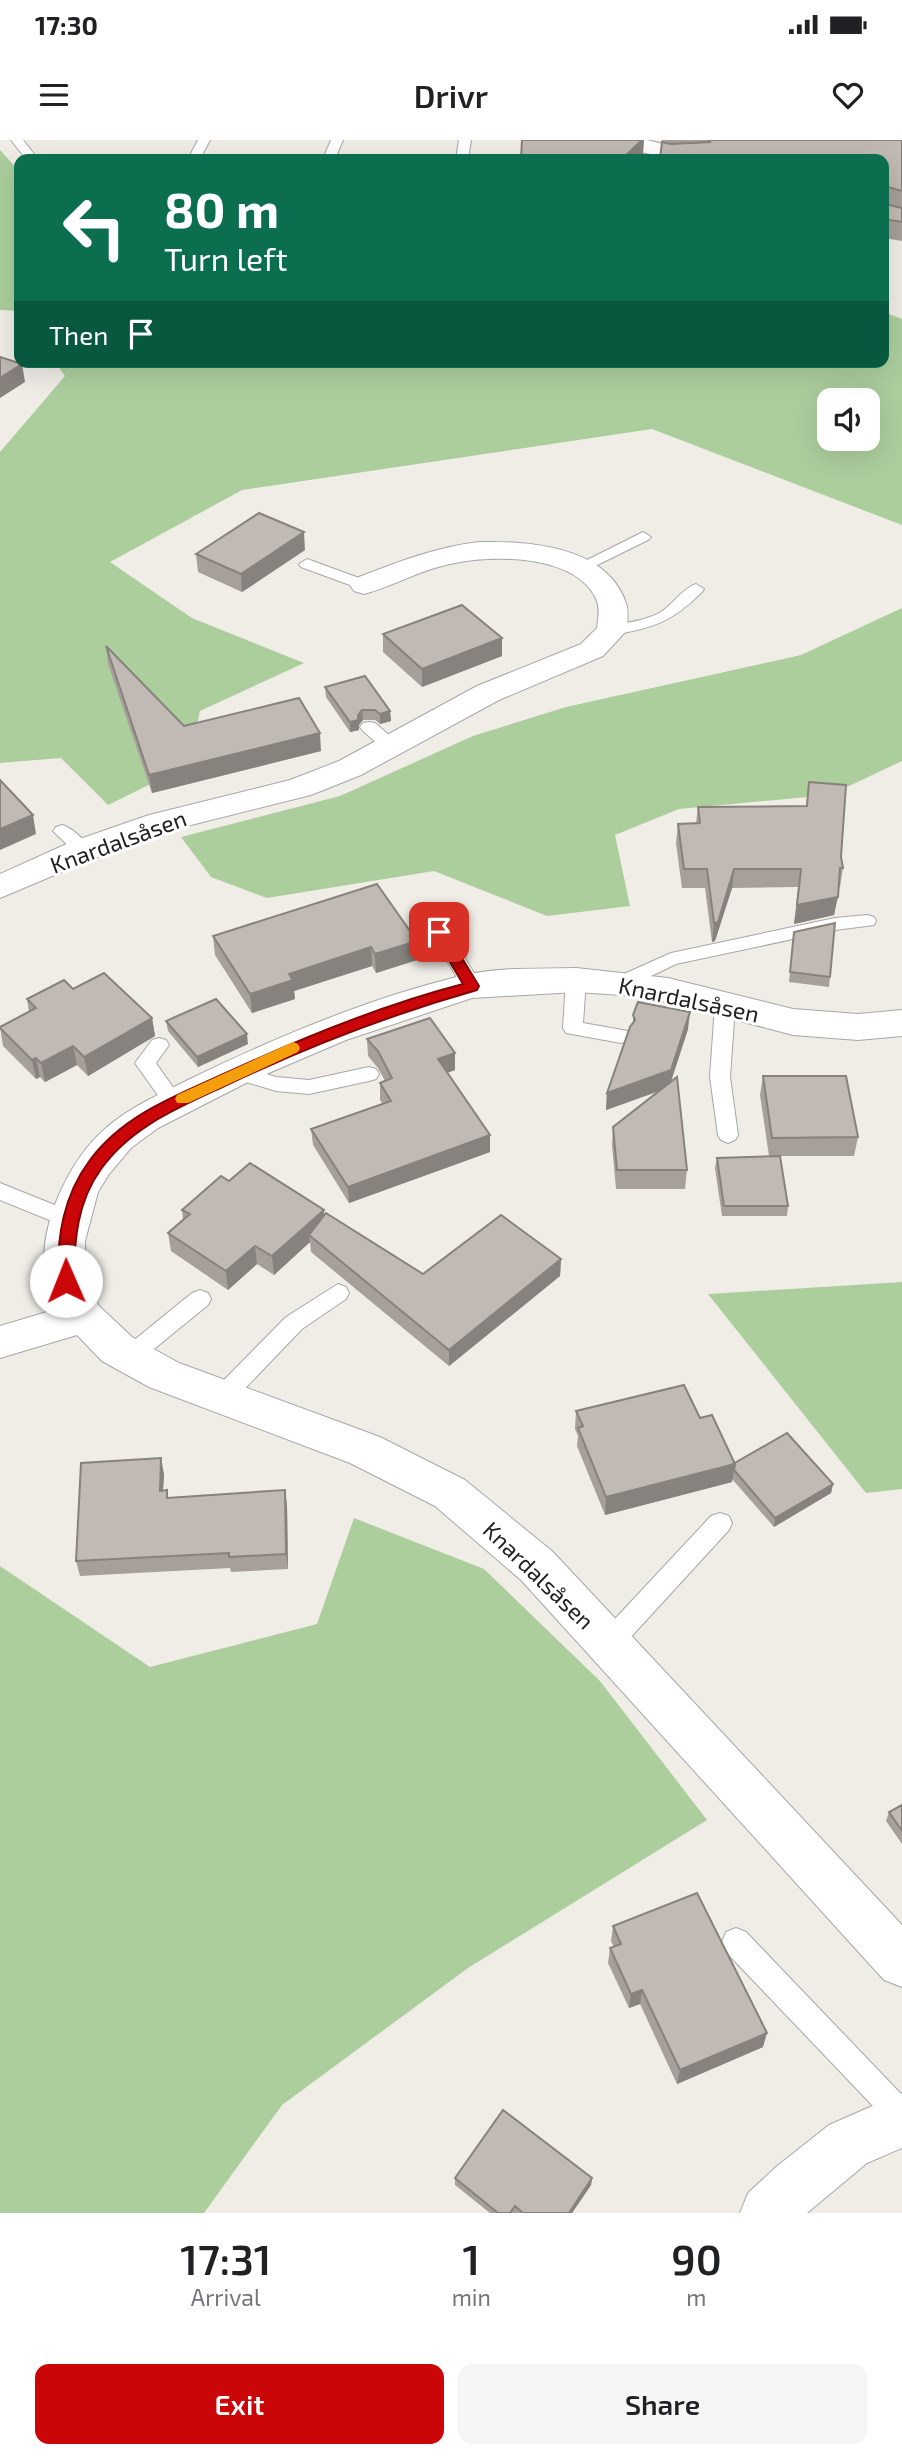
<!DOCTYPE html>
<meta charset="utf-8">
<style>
:root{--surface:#fff;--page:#f6f6f6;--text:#202124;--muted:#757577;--accent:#ca0608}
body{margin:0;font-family:"Exo 2",sans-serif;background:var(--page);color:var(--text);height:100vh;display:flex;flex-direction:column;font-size:26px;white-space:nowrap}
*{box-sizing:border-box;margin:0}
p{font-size:23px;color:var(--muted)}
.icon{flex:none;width:38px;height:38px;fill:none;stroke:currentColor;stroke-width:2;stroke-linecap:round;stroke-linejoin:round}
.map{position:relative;height:2073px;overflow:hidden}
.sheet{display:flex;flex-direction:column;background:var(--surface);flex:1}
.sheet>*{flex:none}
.top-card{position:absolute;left:14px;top:14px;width:875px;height:214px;border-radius:14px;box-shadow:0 7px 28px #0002;background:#0b6e4f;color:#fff;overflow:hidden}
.tools{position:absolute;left:817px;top:248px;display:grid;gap:14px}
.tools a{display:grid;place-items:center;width:63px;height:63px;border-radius:14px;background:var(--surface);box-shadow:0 7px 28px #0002;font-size:35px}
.pin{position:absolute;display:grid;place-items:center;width:60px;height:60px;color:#fff;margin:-30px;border-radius:14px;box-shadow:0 4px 10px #0006}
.me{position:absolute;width:77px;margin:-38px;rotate:359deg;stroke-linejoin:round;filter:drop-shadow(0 0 5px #0008)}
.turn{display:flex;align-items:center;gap:24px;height:147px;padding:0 35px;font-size:32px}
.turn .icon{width:91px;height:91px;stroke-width:2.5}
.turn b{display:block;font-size:49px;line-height:60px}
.then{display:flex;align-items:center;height:66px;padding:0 35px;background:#0003;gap:14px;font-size:26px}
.eta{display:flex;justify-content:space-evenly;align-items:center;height:119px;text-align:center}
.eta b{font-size:42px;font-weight:600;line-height:49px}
.action{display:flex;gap:14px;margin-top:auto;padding:14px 35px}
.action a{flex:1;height:80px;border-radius:14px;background:var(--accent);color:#fff;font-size:28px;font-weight:600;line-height:80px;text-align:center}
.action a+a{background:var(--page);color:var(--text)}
.status{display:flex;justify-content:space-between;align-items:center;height:49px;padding:0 35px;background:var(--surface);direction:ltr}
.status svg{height:19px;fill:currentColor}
header{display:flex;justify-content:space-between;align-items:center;height:91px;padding:0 35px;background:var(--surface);font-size:32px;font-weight:600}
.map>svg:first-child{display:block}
.forest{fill:#acce9d;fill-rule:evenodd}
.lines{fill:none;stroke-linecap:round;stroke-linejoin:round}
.service-casing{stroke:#a7a7a7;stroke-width:2}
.minor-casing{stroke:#a7a7a7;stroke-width:2}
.service{fill:#fff;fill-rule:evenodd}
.minor{fill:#fff;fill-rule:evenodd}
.wall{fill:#a69f9a}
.shaded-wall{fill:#87827d}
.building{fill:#c1b9b3;stroke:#87827d;stroke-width:2}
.route{fill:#ca0608;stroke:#830405;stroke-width:2}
.slow{fill:#f59e0b}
.labels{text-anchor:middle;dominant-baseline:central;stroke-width:6;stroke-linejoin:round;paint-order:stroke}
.street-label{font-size:23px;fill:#202020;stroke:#fff}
</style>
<div class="status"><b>17:30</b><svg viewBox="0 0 49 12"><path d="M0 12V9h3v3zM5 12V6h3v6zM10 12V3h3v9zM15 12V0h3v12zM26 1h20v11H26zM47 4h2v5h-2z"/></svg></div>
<header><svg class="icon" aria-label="menu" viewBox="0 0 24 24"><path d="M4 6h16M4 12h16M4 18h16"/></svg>Drivr<svg class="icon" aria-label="heart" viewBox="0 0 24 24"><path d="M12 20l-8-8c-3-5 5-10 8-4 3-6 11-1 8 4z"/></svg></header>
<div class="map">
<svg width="902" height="2073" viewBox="0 0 902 2073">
<rect width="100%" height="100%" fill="#f0ede7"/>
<g class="forest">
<path d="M0,10L19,31V171L0,170Z"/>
<path d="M884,172L902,179V385L652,289L242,350L110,422L192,478L304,523L200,571L195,595L212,614L108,665L61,618L0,623V312L65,236L55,222H884ZM830,261H868V299H830Z"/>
<path d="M902,468V621L830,655L679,669L615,695L630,766L547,776L434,731L267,758L211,737L181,697L340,656L473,596L566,567L801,515Z"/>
<path d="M902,1142V1349L866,1353L708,1154Z"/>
<path d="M354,1378L484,1429L600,1541L707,1680L468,1828L282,1965L204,2073H0V1426L150,1527L317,1484Z"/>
</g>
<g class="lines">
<g class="service-casing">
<g id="service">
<path d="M11,0H23L38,19H26Z"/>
<path d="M198,0H210L200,19H188Z"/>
<path d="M331,0H343L335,19H323Z"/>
<path d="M459,0H471L468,19H456Z"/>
<path d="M643,392L651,397L648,400L585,431H573L571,428Z"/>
<path d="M307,419L370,442L372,445L364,450L358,448L301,427L299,424Z"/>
<path d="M696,444L704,449L702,452C672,482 653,488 612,495L604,490L606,487C625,482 644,482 661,472C673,464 683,448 696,444Z"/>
<path d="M369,582L375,583L398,603L401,607L398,611H386L363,591L360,587L363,583Z"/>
<path d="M62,685C73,688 85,701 92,710L89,714H77L53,691L56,687Z"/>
<path d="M867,775L874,777L876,781L874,785L835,790L676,824L622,850L615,848L612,843L615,838L671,813L835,778Z"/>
<path d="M439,786L446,788L479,841L482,846L479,851H465L430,792L432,788Z"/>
<path d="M576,833L583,835L586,840L583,883L628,891L631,896L628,901L621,903L566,893L563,888L566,840L569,835Z"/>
<path d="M725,859L732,861L735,866L730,937L738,995L735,1000L728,1003L721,1000L718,995L710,937L715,866L718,861Z"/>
<path d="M159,898L166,900L169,905L156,923L184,963L181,968L174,970L167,968L135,923L152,900Z"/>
<path d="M237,925L276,937L309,940L369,927L376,929L379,934L376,939L369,941L309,954L276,951L230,937L227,932L230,927Z"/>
<path d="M0,1043L77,1074L80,1080L77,1086L69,1088L0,1060Z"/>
<path d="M338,1144L346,1147L349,1153L346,1159L302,1189L230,1264L222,1266L214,1264L211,1257L214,1250L286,1177Z"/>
<path d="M200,1150L208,1153L211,1159L208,1165L138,1222L130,1225L122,1222L119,1216L122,1210L192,1153Z"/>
<path d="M720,1373L729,1376L732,1383L729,1390L618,1511L609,1514L600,1511L596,1503L600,1495L711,1376Z"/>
<path d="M736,1788L746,1792L902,1955V1991L892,1986L726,1812L722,1802L726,1792Z"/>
</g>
</g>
<g class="minor-casing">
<g id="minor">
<path d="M611,0H647L703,14L706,19H670L614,5Z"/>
<path d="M479,402C529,401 607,406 626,463C629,471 627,481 627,490L603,516L499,560L361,635L311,655L171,690L95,718L0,758V734L71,702L149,675L290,640L339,621L477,546L581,504L597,488C598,479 600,470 597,461C578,414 491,414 450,424C420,430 394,446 364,454L354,451L350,445L354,439C395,423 435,407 479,402Z"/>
<path d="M576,828L668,838L793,869L858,874L902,870V896L858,900L793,895L668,862L622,855L576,852L472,858L346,900L250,941L158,988L131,1008L109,1034L98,1052L85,1101L86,1141L99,1166L132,1197L179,1223L380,1297L465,1340L553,1412L902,1785V1847L884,1840L521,1440L435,1366L350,1323L149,1247L102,1221L77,1195L0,1218V1186L60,1168C56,1160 48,1149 46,1140C36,1090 68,1020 106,988C130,967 160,954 188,940C274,898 376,855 470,834C504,827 541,829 576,828Z"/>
<path d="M902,1953V2008L867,2023L807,2073H740L748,2053L776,2027L829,1985Z"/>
</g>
</g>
<use href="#service" class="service"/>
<use href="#minor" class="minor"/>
</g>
<g class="wall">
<path d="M662,0H902V101L884,98V19L671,4H675L662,1Z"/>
<path d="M305,410L242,452L198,432L196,414Z"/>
<path d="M383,494L502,516L422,547L383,512Z"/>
<path d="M106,506L184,586L321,611L152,653L108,524Z"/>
<path d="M325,547L390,571L391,581L380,584L375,580H363L359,585V590L350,592L326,557Z"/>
<path d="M809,642L841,717L843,728L840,747H838L834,775L794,784L798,747L732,748L715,801L712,802L705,748H682L676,703L678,684L696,683L698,667L806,666Z"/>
<path d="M377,744L417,820L376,833L372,826L294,851L295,859L252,873L215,815L213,796Z"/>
<path d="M794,792L830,837L829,847L789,842Z"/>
<path d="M73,849L152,878L155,896L88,936L77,925L45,942L40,937L36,939L3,906L0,887L29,872L27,859Z"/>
<path d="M633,875L688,889L671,942L687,1030L685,1049H616L612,1005L613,987L660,951L606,970L607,953L633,883Z"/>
<path d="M166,881L248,904L198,927L168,891Z"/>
<path d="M367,899L455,930L447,933L490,995V1012L349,1063L313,1005L311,989L383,964L380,960V943L385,941L378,928L368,916Z"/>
<path d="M763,936L858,997L854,1016H769L760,955Z"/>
<path d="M717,1018L788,1066L787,1076H722L715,1028Z"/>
<path d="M229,1041L324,1075L423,1134L561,1119L560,1136L449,1226L311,1112L310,1102L274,1135L257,1124L228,1150L171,1111L168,1093L183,1080L182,1070Z"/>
<path d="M576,1271L700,1278L735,1323L833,1344L831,1353L774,1387L732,1339V1342L605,1375L577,1306L578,1296L575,1289Z"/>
<path d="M164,1334L163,1350H167L168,1357L287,1365L288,1429L231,1432L230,1428L80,1436L76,1421Z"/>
<path d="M902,1665V1704L886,1681L889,1672Z"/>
<path d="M613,1786L763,1907L677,1944L640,1864L629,1868L608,1823L610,1808L614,1807L611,1801Z"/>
<path d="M455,2038H592L591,2045L572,2073H490L455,2045Z"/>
</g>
<g class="shaded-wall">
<path d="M642,0H644L643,15L639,19H622Z"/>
<path d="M22,224L25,242L0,258V238Z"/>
<path d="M304,392L305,410L242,452L241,434Z"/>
<path d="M502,498V516L422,547V529Z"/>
<path d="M362,570L363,580L359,585V590L350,592V582Z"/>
<path d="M390,571L391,581L380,584V574Z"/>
<path d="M320,593L321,611L152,653L149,635Z"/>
<path d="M33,675L36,694L0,710V689Z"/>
<path d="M734,729L732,748L715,801L712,802L714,783Z"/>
<path d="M838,757L834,775L794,784L797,765Z"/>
<path d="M417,801V820L376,833L375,814Z"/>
<path d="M371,807L372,826L294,851L295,859L252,873L250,854L289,834Z"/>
<path d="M690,872L688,889L669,947L606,970L607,953Z"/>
<path d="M152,878L155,896L88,936L84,917Z"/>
<path d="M247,894L248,904L198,927L197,917Z"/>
<path d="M73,906L77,925L45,942L41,923Z"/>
<path d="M455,913V930L438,936V919Z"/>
<path d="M36,918L40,937L36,939L32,920Z"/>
<path d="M490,995V1012L349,1063L348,1047Z"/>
<path d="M324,1070L325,1088L309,1095L310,1102L274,1135L272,1116Z"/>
<path d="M255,1106L257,1124L228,1150L226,1131Z"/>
<path d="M561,1119L560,1136L449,1226V1210Z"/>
<path d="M161,1318L164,1334L162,1366L160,1351Z"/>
<path d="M735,1324L732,1342L605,1375L606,1357Z"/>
<path d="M833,1344L831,1353L774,1387L775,1378Z"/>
<path d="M285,1350L287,1365L288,1429L286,1414Z"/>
<path d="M642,1850L640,1864L629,1868L631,1854Z"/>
<path d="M767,1893L763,1907L677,1944L680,1930Z"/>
<path d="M592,2038L591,2045L572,2073H569Z"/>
</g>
<g class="building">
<path d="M522,0H642L622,19H521Z"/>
<path d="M709,0H902V51L885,46V64L902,68V82L884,79V19H660L662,2L671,4L710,2Z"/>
<path d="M0,217L22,224L0,238Z"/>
<path d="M259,373L304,392L241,434L196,414Z"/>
<path d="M462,465L502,498L422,529L383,494Z"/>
<path d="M106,506L184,586L299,558L320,593L149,635Z"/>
<path d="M365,536L390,571L380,574L375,570H362L358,575V580L350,582L325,547Z"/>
<path d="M0,640L33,675L0,689Z"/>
<path d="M809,642L846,645L841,717L843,728H840L838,757L797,765L801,729H734L718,782L714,783L707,729H684L678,684L700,683L698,667L807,666Z"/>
<path d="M377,744L417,801L375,814L371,807L289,834L293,840L250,854L213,796Z"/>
<path d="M835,783L830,837L790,832L794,792Z"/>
<path d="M104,833L152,878L84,917L73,906L41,923L36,918L32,920L0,888V887L36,868L27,859L64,840L73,849Z"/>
<path d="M216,859L247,894L197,917L166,881Z"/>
<path d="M638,862L690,872L671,930L607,953L630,887L635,880L633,875Z"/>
<path d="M430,878L455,913L438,919L490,995L348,1047L311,989L391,961L380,943L392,938L378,911L367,899Z"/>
<path d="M763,936H846L858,997L772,998Z"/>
<path d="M677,937L687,1030H617L613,987Z"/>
<path d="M780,1016L788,1066H724L717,1018Z"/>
<path d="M250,1023L324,1070L272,1116L255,1106L226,1131L168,1093L190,1074L182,1070L221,1036L229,1041Z"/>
<path d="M326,1073L423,1134L501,1075L561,1119L449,1210L309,1095Z"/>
<path d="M684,1245L700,1278L712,1275L735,1324L606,1357L578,1288L583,1286L576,1271Z"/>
<path d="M787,1293L833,1344L775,1378L734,1330L735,1324H733Z"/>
<path d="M161,1318L160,1351L167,1350V1358L285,1350L286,1414L229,1417V1413L76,1421L81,1323Z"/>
<path d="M902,1665V1691L889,1672Z"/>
<path d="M697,1753L767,1893L680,1930L642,1850L631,1854L610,1808L621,1804L613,1786Z"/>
<path d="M503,1970L592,2038L569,2073H523L515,2066L510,2073H498L455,2038Z"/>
</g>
<path class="route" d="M439,787L446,792L479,846L477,850C392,874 312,905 233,942C185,965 133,984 101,1029C77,1062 74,1101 74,1141L72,1145H60L58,1141C57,1097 63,1056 90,1020C124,974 178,955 228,932C304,897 382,865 463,844L432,792Z"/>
<path class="slow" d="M293,902L298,904L300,908L298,912L188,963H177L175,959L177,955Z"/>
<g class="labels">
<g class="street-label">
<text transform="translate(118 701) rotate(-20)">Knardalsåsen</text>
<text transform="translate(689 859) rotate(12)">Knardalsåsen</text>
<text transform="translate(539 1435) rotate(44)">Knardalsåsen</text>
</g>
</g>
</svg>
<div class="tools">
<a><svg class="icon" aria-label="sound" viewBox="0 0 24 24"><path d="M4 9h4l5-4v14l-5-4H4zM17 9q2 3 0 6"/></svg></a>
</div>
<div class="pin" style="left:439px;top:792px;background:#d93025"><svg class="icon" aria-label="arrive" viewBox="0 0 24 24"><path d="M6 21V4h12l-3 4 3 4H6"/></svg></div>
<svg class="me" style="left:66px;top:1141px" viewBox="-20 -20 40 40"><circle r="19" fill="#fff"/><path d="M0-13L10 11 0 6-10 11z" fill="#ca0608"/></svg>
<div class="top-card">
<div class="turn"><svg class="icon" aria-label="left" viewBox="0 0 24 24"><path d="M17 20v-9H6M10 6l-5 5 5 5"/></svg><div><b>80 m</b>Turn left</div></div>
<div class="then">Then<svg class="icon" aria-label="arrive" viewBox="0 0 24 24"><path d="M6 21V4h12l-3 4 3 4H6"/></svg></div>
</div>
</div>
<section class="sheet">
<div class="eta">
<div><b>17:31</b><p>Arrival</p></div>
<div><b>1</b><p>min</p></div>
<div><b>90</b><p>m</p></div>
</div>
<div class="action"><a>Exit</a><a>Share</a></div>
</section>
